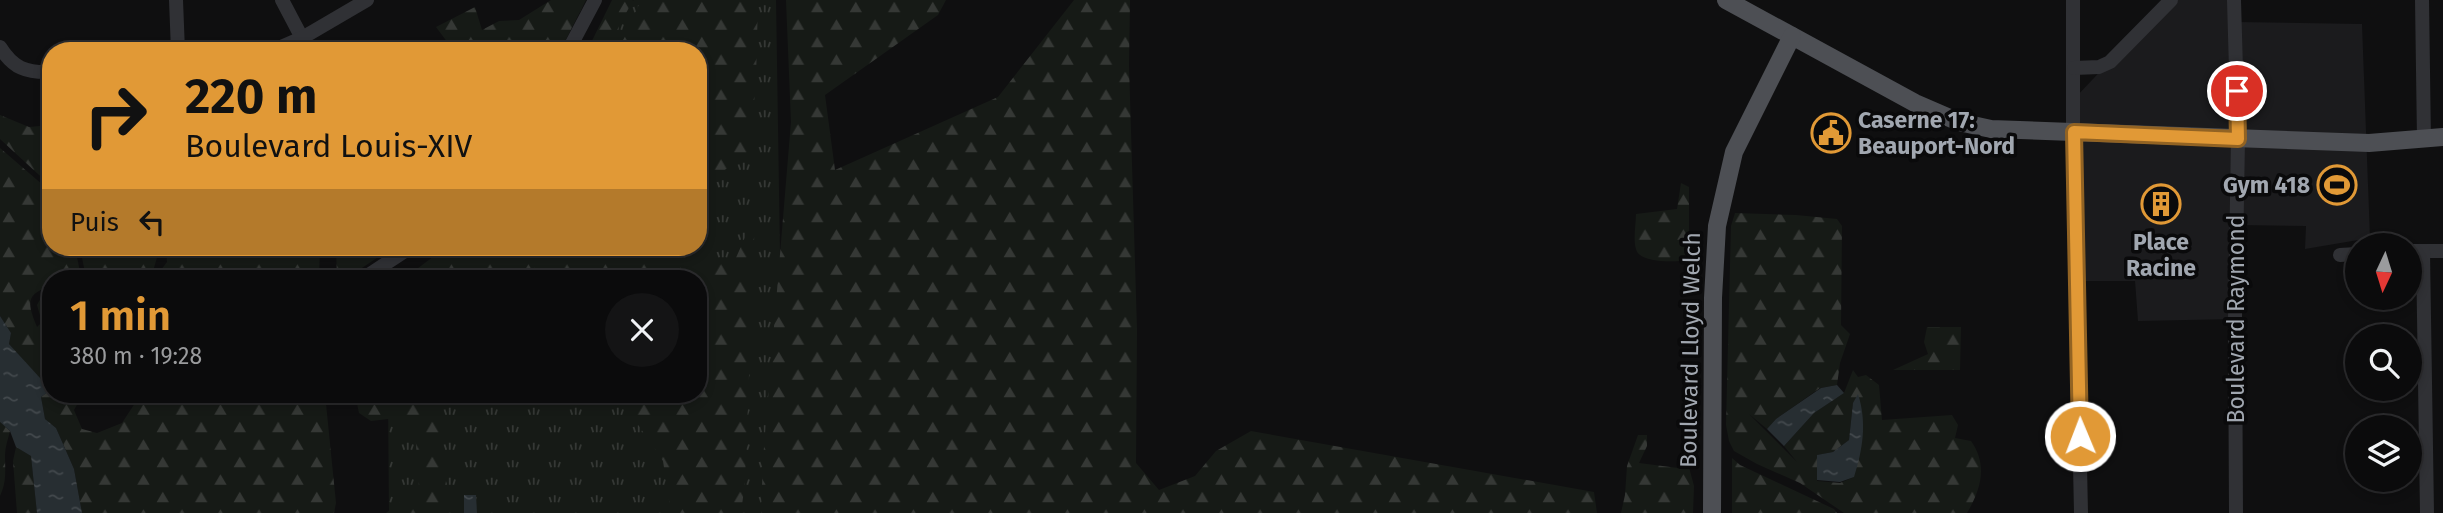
<!DOCTYPE html>
<html lang="fr">
<meta charset="utf-8">
<style>
:root{--surface:#0b0b0c;--page:#141415;--text:#f1f3f6;--muted:#9a9b9d;--line:#2b2b2d;--accent:#e19936}
body{margin:0;font-family:"Fira Sans",sans-serif;background:var(--page);color:var(--text);height:100vh;display:flex;flex-direction:column;font-size:26px;white-space:nowrap}
*{box-sizing:border-box;margin:0}
p{font-size:23px;color:var(--muted)}
.icon{flex:none;width:38px;height:38px;fill:none;stroke:currentColor;stroke-width:2;stroke-linecap:round;stroke-linejoin:round}
.map{position:relative;flex:1;overflow:hidden}
.details{position:absolute;left:42px;top:270px;width:665px;height:133px;display:flex;flex-direction:column;background:var(--surface);border-radius:28px;box-shadow:0 4px 10px #0003,0 0 0 2px var(--line)}
.details>*{flex:none}
.top-card{position:absolute;left:42px;top:42px;width:665px;height:214px;border-radius:28px;box-shadow:0 4px 10px #0003,0 0 0 2px var(--line);background:#e19936;color:#111;overflow:hidden}
.needle{width:46px;rotate:184deg}
.buttons{position:absolute;left:2345px;top:233px;display:grid;gap:14px}
.buttons a{display:grid;place-items:center;width:77px;height:77px;border-radius:50%;background:var(--surface);box-shadow:0 4px 10px #0003,0 0 0 2px var(--line);font-size:35px}
.pin{position:absolute;display:grid;place-items:center;width:60px;height:60px;color:#fff;margin:-30px;border:4px solid #fff;border-radius:50%;box-shadow:0 2px 7px #0007}
.me{position:absolute;width:77px;margin:-38px;rotate:359deg;stroke-linejoin:round;filter:drop-shadow(0 0 5px #0008)}
.turn{display:flex;align-items:center;gap:24px;height:147px;padding:0 28px;font-size:32px}
.turn .icon{width:91px;height:91px;stroke-width:2.5}
.turn b{display:block;font-size:49px;line-height:60px}
.then{display:flex;align-items:center;height:66px;padding:0 28px;background:#0003;gap:14px;font-size:26px}
.round{display:grid;place-items:center;flex:none;width:74px;height:74px;border-radius:37px;background:var(--page)}
.overview{display:flex;align-items:center;justify-content:space-between;height:119px;padding:0 28px}
h1{font-size:42px;font-weight:600;line-height:52px;color:var(--accent)}
.map>svg:first-child{display:block}
.built{fill:#1b1b1d}
.grass{fill:url(#grass-tufts)}
.forest{fill:url(#forest-firs);fill-rule:evenodd}
.water{fill:url(#water-ripples)}
.lines{fill:none;stroke-linecap:round;stroke-linejoin:round}
.minor{stroke:#303135;stroke-width:14}
.major{stroke:#4d4f54;stroke-width:18}
.route-casing{stroke:#926323;stroke-width:18}
.route{stroke:#e19936;stroke-width:12}
.labels{text-anchor:middle;dominant-baseline:central;stroke-width:7;stroke-linejoin:round;paint-order:stroke}
.poi-label{font-size:23px;font-weight:bold;fill:#a1a7b0;stroke:#0a0a0b;text-anchor:start}
.street-label{font-size:23px;fill:#a1a7b0;stroke:#0a0a0b}
</style>
<div class="map">
<svg width="2443" height="513" viewBox="0 0 2443 513">
<defs>
<pattern id="grass-tufts" width="24" height="20" patternUnits="userSpaceOnUse" patternTransform="scale(1.75)"><rect width="24" height="20" fill="#161a16"/><path d="M3 7l-1-3M5 7V3M7 7l1-3M15 17l-1-3M17 17v-4M19 17l1-3" fill="none" stroke="#353835"/></pattern>
<pattern id="forest-firs" width="22" height="20" patternUnits="userSpaceOnUse" patternTransform="scale(1.75)"><rect width="22" height="20" fill="#161a16"/><path d="M5 1l3.5 6h-7zM16 11l3.5 6h-7z" fill="#353835"/></pattern>
<pattern id="water-ripples" width="26" height="14" patternUnits="userSpaceOnUse" patternTransform="scale(1.75)"><rect width="26" height="14" fill="#272e32"/><path d="M2 4q2-2 4 0t4 0M15 11q2-2 4 0t4 0" fill="none" stroke="#43494d"/></pattern>
</defs>
<rect width="100%" height="100%" fill="#0f0f10"/>
<path class="built" d="M2168,0H2234L2236,22L2362,24L2370,238L2305,249L2306,226L2237,225L2235,319L2138,321L2135,281H2078L2074,99Z"/>
<path class="grass" d="M634,0H776L784,513H389L388,394H698V278H405L446,247H698V51H593L611,13Z"/>
<g class="forest">
<path d="M551,0H586L560,51H454L436,27L475,7L482,30L499,21L519,20Z"/>
<path d="M612,0H633L606,51H587Z"/>
<path d="M641,0H758L756,79L750,152L698,189V51H618Z"/>
<path d="M786,0H946L938,15L825,95L835,170L998,97L1074,0H1130L1129,65L1137,330L1136,463L1159,490L1195,476L1216,451L1251,431L1594,492L1597,513H761L763,459L791,122Z"/>
<path d="M0,115L29,127L51,125V186L0,139Z"/>
<path d="M0,148L51,192V247H75L81,277L51,278V286C24,294 28,305 37,327L42,322L37,305L42,296L51,292V394H83L74,410L82,429L97,433L122,423L141,394H325L336,503L334,513H82L74,469L56,428L45,419L41,397L50,390L9,344L11,333L0,316Z"/>
<path d="M1681,183L1689,187V260C1678,262 1639,264 1636,249C1633,239 1636,224 1636,214L1677,209Z"/>
<path d="M1735,213L1796,215L1837,219L1842,226L1841,325L1850,334L1840,363L1837,385L1820,388L1776,419L1767,429L1749,414L1797,462L1784,446L1814,413L1844,393L1853,370L1858,377L1866,375L1879,385L1882,420L1952,415L1958,425L1955,438L1971,441C1988,465 1981,489 1967,513H1844L1800,483L1757,464L1734,451L1729,441L1726,425L1731,226ZM1853,403L1854,477L1840,483L1817,481V455L1833,452L1849,440Z"/>
<path d="M755,215L745,482L741,513H667L670,507L663,461L617,394H698V278H694V261L735,260Z"/>
<path d="M80,247H160L151,278H86Z"/>
<path d="M166,247H320L319,278H155L167,262Z"/>
<path d="M336,247H393L347,278H337Z"/>
<path d="M465,247H538L533,278H418Z"/>
<path d="M562,247H679L681,278H559Z"/>
<path d="M1927,327H1961L1960,370H1893L1928,354L1924,342Z"/>
<path d="M355,394H459L435,406L448,468L441,513H386L419,488L414,416L371,421L359,413Z"/>
<path d="M0,422L10,431C8,439 5,447 5,455C5,470 7,481 0,496Z"/>
<path d="M1638,435H1647V446L1639,463L1678,468L1686,456L1694,486L1693,513H1621L1625,495L1627,466Z"/>
<path d="M16,447L31,456L37,513H17L13,461Z"/>
<path d="M1732,458L1740,465L1834,509L1837,513H1732Z"/>
</g>
<g class="water">
<path d="M0,316L11,333L9,344L51,390L41,397L45,419L56,428L74,469L82,513H37L31,456L16,447L10,431L0,422Z"/>
<path d="M1837,385L1844,393L1814,413L1784,446L1767,429L1776,419L1821,388Z"/>
<path d="M1858,394C1867,422 1863,449 1854,477L1840,482L1817,480V455L1833,452L1849,440L1853,403Z"/>
<path d="M464,495H476L477,513H464Z"/>
</g>
<g class="lines">
<g class="minor">
<path d="M176,0L178,51"/>
<path d="M282,0L302,38"/>
<path d="M2073,0V132L2081,513"/>
<path d="M2234,0L2238,139L2235,319L2236,513"/>
<path d="M2422,0L2424,140"/>
<path d="M0,47C13,68 26,73 51,72"/>
<path d="M272,51L302,38L367,0"/>
<path d="M568,51L595,0"/>
<path d="M2074,68L2099,67L2110,62L2171,0"/>
<path d="M2410,251H2443"/>
<path d="M2423,251L2427,513"/>
<path d="M2340,255L2357,254"/>
<path d="M364,278L411,247"/>
</g>
<g class="major">
<path d="M1726,0L1915,103L1959,122L1991,129L2369,143L2443,137"/>
<path d="M1712,513L1713,298L1717,226L1734,152L1792,36"/>
</g>
</g>
<g class="lines">
<g class="route-casing">
<path id="route" d="M2080,436L2074,132L2238,139L2237,91"/>
</g>
<use href="#route" class="route"/>
</g>
<defs>
<g id="civic-ring" transform="scale(2.0125)"><circle r="9.5" fill="#0a0a0b" stroke="#e19936" stroke-width="1.5"/><path d="M-.6-6.5H3V-4.5H.6V-3L4-1V1h2V6H-6V1h2V-1L-.6-3ZM-1.2 2.5V6h2.4V2.5Z" fill="#e19936"/></g>
<g id="stadium-ring" transform="scale(2.0125)"><circle r="9.5" fill="#0a0a0b" stroke="#e19936" stroke-width="1.5"/><path d="M0-5a6.5 5 0 1 0 0 10a6.5 5 0 1 0 0-10ZM-3.5-1.8h7v3.6h-7Z" fill="#e19936"/></g>
<g id="building-ring" transform="scale(2.0125)"><circle r="9.5" fill="#0a0a0b" stroke="#e19936" stroke-width="1.5"/><path d="M-4-6H4V6H1V3H-1V6H-4ZM-2.5-4.3h1.7v1.8h-1.7ZM.8-4.3h1.7v1.8H.8ZM-2.5-1h1.7V.8h-1.7ZM.8-1h1.7V.8H.8Z" fill="#e19936"/></g>
</defs>
<g fill-rule="evenodd">
<use href="#civic-ring" x="1831" y="133"/>
<use href="#stadium-ring" x="2337" y="185"/>
<use href="#building-ring" x="2161" y="204"/>
</g>
<g class="labels">
<g class="poi-label">
<text x="1858" y="120">Caserne 17:<tspan x="1858" dy="26">Beauport-Nord</tspan></text>
<text x="2310" y="185" text-anchor="end">Gym 418</text>
<text x="2161" y="242" text-anchor="middle">Place<tspan x="2161" dy="26">Racine</tspan></text>
</g>
<g class="street-label">
<text transform="translate(2236 319) rotate(-90)">Boulevard Raymond</text>
<text transform="translate(1690 350) rotate(-89)">Boulevard Lloyd Welch</text>
</g>
</g>
</svg>
<div class="buttons">
<a><svg class="needle" viewBox="-14 -14 28 28"><path d="M0-13l5 13h-10z" fill="#e53935"/><path d="M0 13l5-13h-10z" fill="#9a9b9d"/></svg></a>
<a><svg class="icon" aria-label="search" viewBox="0 0 24 24"><circle cx="10" cy="10" r="6"/><path d="M15 15l6 6"/></svg></a>
<a><svg class="icon" aria-label="layers" viewBox="0 0 24 24"><path d="M12 4l9 5-9 5-9-5zM3 14l9 5 9-5"/></svg></a>
</div>
<div class="pin" style="left:2237px;top:91px;background:#d93025"><svg class="icon" aria-label="arrive" viewBox="0 0 24 24"><path d="M6 21V4h12l-3 4 3 4H6"/></svg></div>
<svg class="me" style="left:2080px;top:436px" viewBox="-20 -20 40 40"><circle r="17" fill="#e19936" stroke="#fff" stroke-width="3"/><path d="M0-11L8 9 0 5-8 9z" fill="#fff"/></svg>
<div class="top-card">
<div class="turn"><svg class="icon" aria-label="right" viewBox="0 0 24 24"><path d="M7 20v-9h11M14 6l5 5-5 5"/></svg><div><b>220 m</b>Boulevard Louis-XIV</div></div>
<div class="then">Puis<svg class="icon" aria-label="left" viewBox="0 0 24 24"><path d="M17 20v-9H6M10 6l-5 5 5 5"/></svg></div>
</div>
<section class="details">
<div class="overview"><div><h1>1 min</h1><p>380 m · 19:28</p></div><a class="round"><svg class="icon" aria-label="close" viewBox="0 0 24 24"><path d="M6 6l12 12M18 6L6 18"/></svg></a></div>
</section>
</div>
